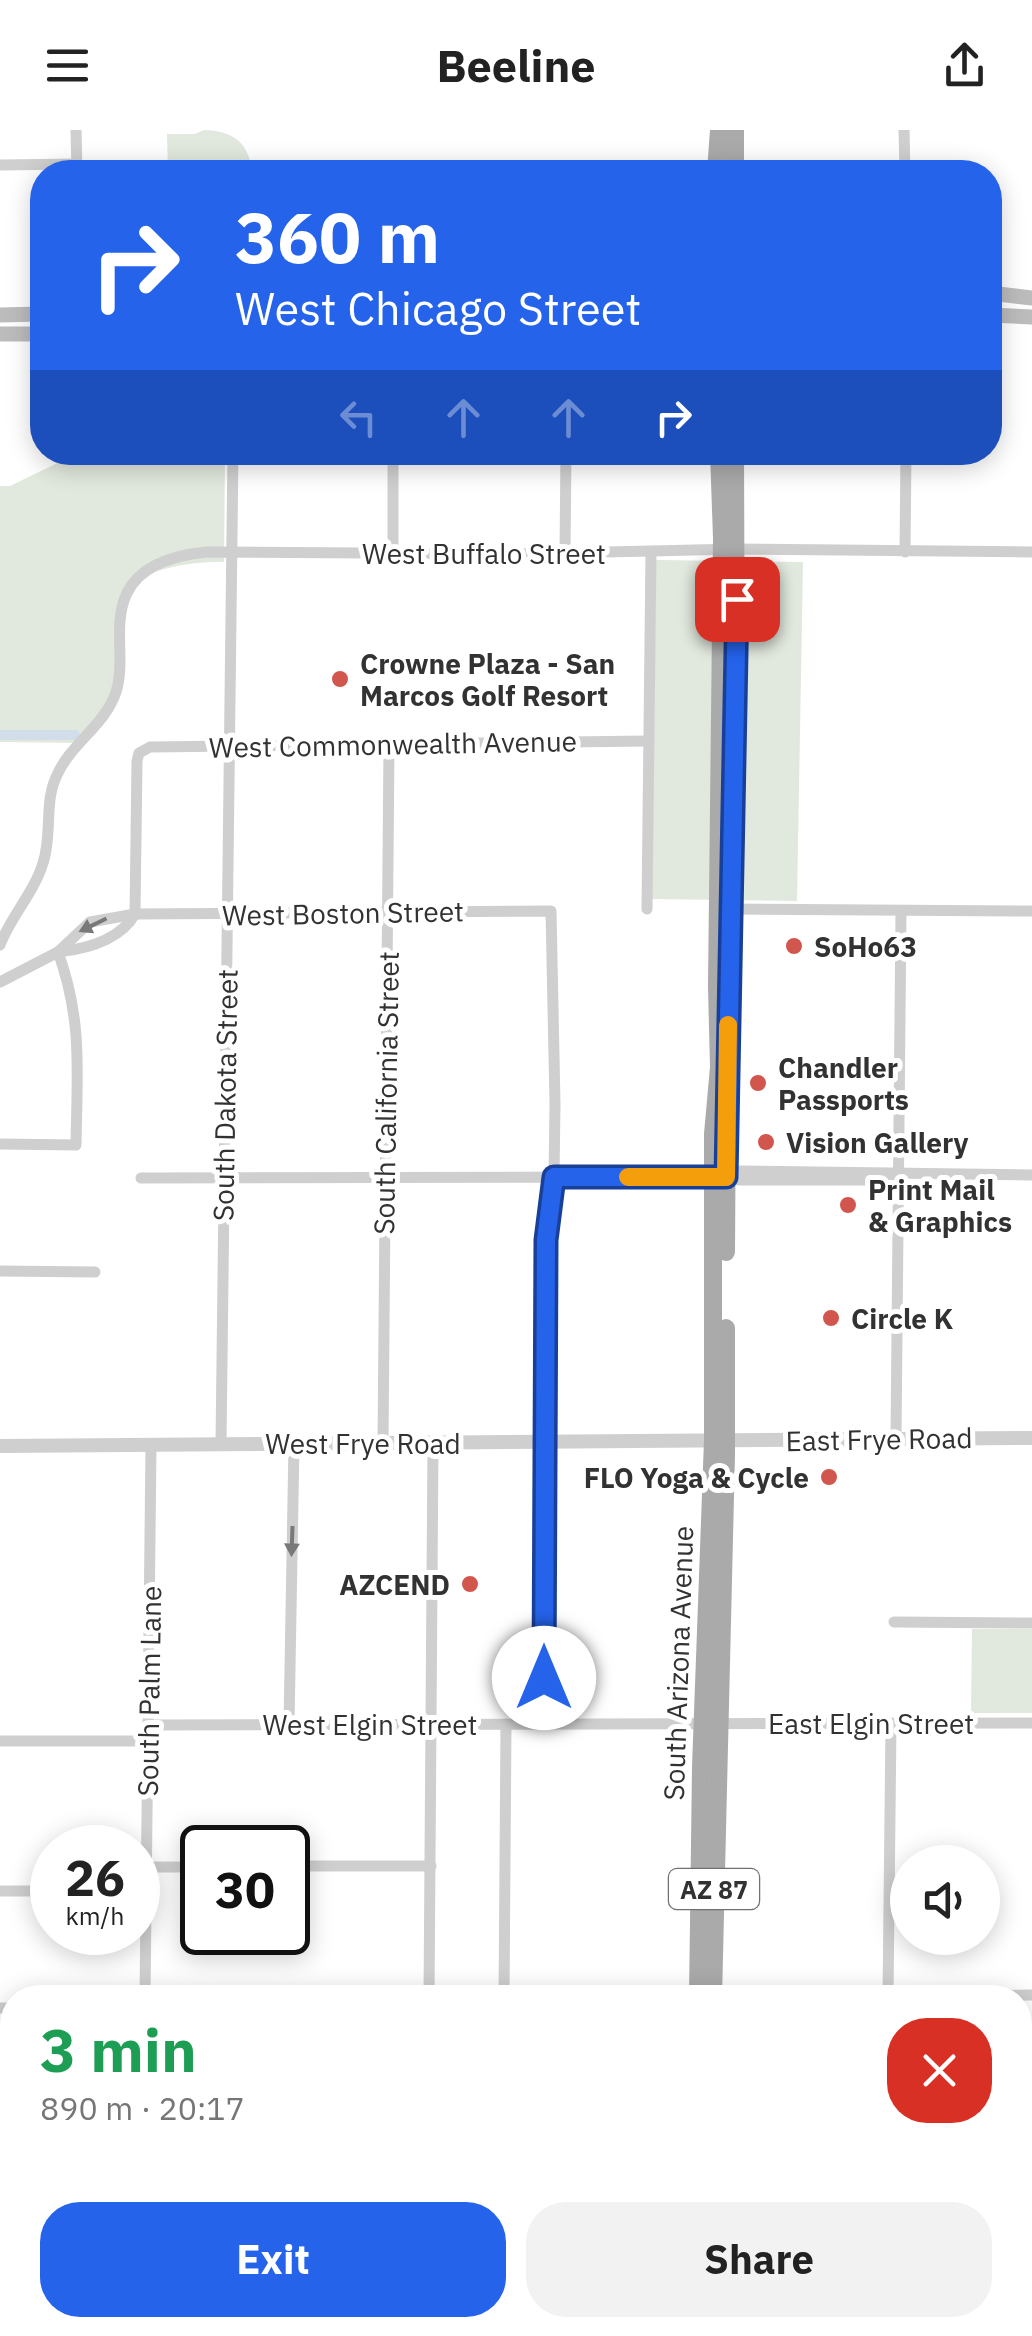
<!DOCTYPE html>
<meta charset="utf-8">
<style>
:root{--surface:#fff;--page:#f2f2f2;--text:#222;--muted:#767676;--accent:#2563eb}
body{margin:0;font-family:"IBM Plex Sans",sans-serif;background:var(--page);color:var(--text);height:100vh;display:flex;flex-direction:column;font-size:38px;white-space:nowrap}
*{box-sizing:border-box;margin:0}
p{font-size:32px;color:var(--muted)}
.icon{flex:none;width:55px;height:55px;fill:none;stroke:currentColor;stroke-width:2;stroke-linecap:round;stroke-linejoin:round}
.map{position:relative;flex:1;overflow:hidden}
.panel{position:absolute;left:0px;top:1855px;width:1032px;height:352px;display:flex;flex-direction:column;background:var(--surface);border-radius:40px 40px 0 0;box-shadow:0 5px 25px #0003}
.panel>*{flex:none}
.banner{position:absolute;left:30px;top:30px;width:972px;height:305px;border-radius:40px;box-shadow:0 5px 25px #0003;background:#2563eb;color:#fff;overflow:hidden}
.controls{position:absolute;left:890px;top:1715px;display:grid;gap:20px}
.controls a{display:grid;place-items:center;width:110px;height:110px;border-radius:50%;background:var(--surface);box-shadow:0 5px 25px #0003;font-size:50px}
.speed{position:absolute;left:30px;top:1695px;display:flex;gap:20px;font-size:50px;font-weight:700;text-align:center}
.speed>*{display:grid;place-content:center;width:130px;height:130px;border-radius:50%;background:var(--surface);box-shadow:0 5px 25px #0003;line-height:1}
.speed small{font-size:25px;font-weight:400}
.speed .limit{border:5px solid #111;border-radius:15px;background:#fff;color:#111}
.pin{position:absolute;display:grid;place-items:center;width:85px;height:85px;color:#fff;margin:-42px;border-radius:20px;box-shadow:0 5px 15px #0006}
.me{position:absolute;width:110px;margin:-55px;rotate:0deg;stroke-linejoin:round;filter:drop-shadow(0 0 8px #0008)}
.turn{display:flex;align-items:center;gap:35px;height:210px;padding:0 40px;font-size:45px}
.turn .icon{width:130px;height:130px;stroke-width:2.5}
.turn b{display:block;font-size:70px;line-height:85px}
.lanes{display:flex;align-items:center;height:95px;padding:0 40px;background:#0003;justify-content:center;gap:50px;direction:ltr}
.lanes .off{opacity:.35}
.round{display:grid;place-items:center;flex:none;width:105px;height:105px;border-radius:40px;background:var(--page)}
.summary{display:flex;align-items:center;justify-content:space-between;height:170px;padding:0 40px}
h1{font-size:60px;font-weight:800;line-height:75px;color:#1e9e55}
.cta{display:flex;gap:20px;margin-top:auto;padding:20px 40px}
.cta a{flex:1;height:115px;border-radius:40px;background:var(--accent);color:#fff;font-size:40px;font-weight:800;line-height:115px;text-align:center}
.cta a+a{background:var(--page);color:var(--text)}
header{display:flex;justify-content:space-between;align-items:center;height:130px;padding:0 40px;background:var(--surface);font-size:45px;font-weight:800}
.map>svg:first-child{display:block}
.green{fill:#e1e8dd}
.lines{fill:none;stroke-linecap:round;stroke-linejoin:round}
.canal{stroke:#d2ddea;stroke-width:10}
.minor{stroke:#cfcfcf;stroke-width:11}
.tertiary{stroke:#cfcfcf;stroke-width:14}
.secondary{stroke:#bcbcbc;stroke-width:15}
.primary{stroke:#aaa;stroke-width:18}
.oneway{fill:#797979}
.route-casing{stroke:#184099;stroke-width:25}
.route{stroke:#2563eb;stroke-width:18}
.slow{stroke:#f59e0b;stroke-width:18}
.poi-dot{fill:#d1564d;stroke:#fff;stroke-width:4}
.labels{text-anchor:middle;dominant-baseline:central;stroke-width:10;stroke-linejoin:round;paint-order:stroke}
.shield{fill:#fff;stroke:#707070;stroke-width:2.5}
.shield-label{font-size:25px;font-weight:bold;fill:#323232}
.street-label{font-size:28px;fill:#323232;stroke:#fff}
.poi-label{font-size:28px;font-weight:bold;fill:#323232;stroke:#fff;text-anchor:start}
</style>
<header><svg class="icon" aria-label="menu" viewBox="0 0 24 24"><path d="M4 6h16M4 12h16M4 18h16"/></svg>Beeline<svg class="icon" aria-label="share" viewBox="0 0 24 24"><path d="M12 15V3M7 8l5-5 5 5M5 13v7h14v-7"/></svg></header>
<div class="map">
<svg width="1032" height="2206" viewBox="0 0 1032 2206">
<rect width="100%" height="100%" fill="#fff"/>
<g class="green">
<path d="M204,0C233,1 249,12 252,42H168L167,4H195Z"/>
<path d="M78,323H225L224,432C195,431 166,436 138,448L123,477L116,561L81,613L0,612V356H10Z"/>
<path d="M656,430L803,432L797,771L652,769Z"/>
<path d="M972,1499H1032V1583H971Z"/>
</g>
<g class="lines">
<path class="canal" d="M0,605H75"/>
<g class="minor">
<path d="M76,0L77,42"/>
<path d="M904,0L905,42"/>
<path d="M0,35L77,34"/>
<path d="M565,422L566,322"/>
<path d="M905,422L906,322"/>
<path d="M393,423V322"/>
<path d="M647,779L651,422"/>
<path d="M726,779L1032,781"/>
<path d="M135,784L137,631L139,623L150,617L648,611"/>
<path d="M0,815C11,786 34,763 43,733C53,703 43,671 58,643C72,613 105,595 116,562C126,531 112,494 127,463C141,434 177,425 206,422L519,424L738,419L1032,422"/>
<path d="M58,822C86,819 120,810 135,784"/>
<path d="M0,852L58,822L90,792L135,784L551,781L555,974L554,1047L546,1110L544,1593"/>
<path d="M0,1014L76,1015C77,943 83,891 58,822"/>
<path d="M726,1047L740,1041L1032,1045"/>
<path d="M141,1048L720,1047L740,1050H885L899,1045"/>
<path d="M0,1141L95,1142"/>
<path d="M896,1308L901,781"/>
<path d="M383,1313L389,614"/>
<path d="M221,1314L233,322"/>
<path d="M894,1492L1032,1493"/>
<path d="M149,1595L1032,1593"/>
<path d="M289,1595L294,1313"/>
<path d="M0,1611H149"/>
<path d="M288,1736H431"/>
<path d="M146,1737H202"/>
<path d="M0,1761H52"/>
<path d="M888,1867L891,1593"/>
<path d="M145,1868L151,1315"/>
<path d="M429,1868L433,1312"/>
<path d="M504,1868L506,1594"/>
<path d="M813,1868L1032,1865"/>
<path d="M0,1878H12"/>
<path d="M1020,1943H1032"/>
<path d="M1020,2084H1032"/>
<path d="M425,2195V2206"/>
<path d="M142,2206L143,2195"/>
<path d="M964,2206V2195"/>
</g>
<path class="tertiary" d="M0,1316L1032,1308"/>
<g class="secondary">
<path d="M990,163L1032,168"/>
<path d="M0,185L42,184"/>
<path d="M990,185L1032,187"/>
<path d="M0,204H42"/>
</g>
<g class="primary">
<path d="M716,42L719,0"/>
<path d="M735,42V0"/>
<path d="M729,897L736,602L735,322"/>
<path d="M726,1122L727,958"/>
<path d="M698,1868L701,1637L713,1310V1004L719,937L717,857L722,408L719,322"/>
<path d="M713,1868L726,1324V1198"/>
<path d="M693,2206V2195"/>
<path d="M709,2206V2195"/>
</g>
</g>
<defs><path id="oneway-solid" d="M-6-.8H1V-3.2L6.5 0L1 3.2V.8H-6Z" transform="scale(2.5)"/></defs>
<g class="oneway">
<use href="#oneway-solid" transform="translate(93 795) rotate(154)"/>
<use href="#oneway-solid" transform="translate(292 1411) rotate(92)"/>
</g>
<g class="lines">
<g class="route-casing">
<path id="route" d="M544,1548L546,1110L554,1047H726L737,469"/>
</g>
<use href="#route" class="route"/>
<path class="slow" d="M628,1047H726L728,895"/>
</g>
<g class="poi-dot">
<circle cx="340" cy="549" r="10"/>
<circle cx="794" cy="816" r="10"/>
<circle cx="758" cy="953" r="10"/>
<circle cx="766" cy="1012" r="10"/>
<circle cx="848" cy="1075" r="10"/>
<circle cx="831" cy="1188" r="10"/>
<circle cx="829" cy="1347" r="10"/>
<circle cx="470" cy="1454" r="10"/>
</g>
<g class="labels">
<rect class="shield" x="669" y="1739" width="90" height="40" rx="8"/>
<g class="shield-label">
<text x="714" y="1759">AZ 87</text>
</g>
<g class="street-label">
<text x="484" y="423">West Buffalo Street</text>
<text transform="translate(393 614) rotate(-1)">West Commonwealth Avenue</text>
<text transform="translate(343 783) rotate(-1)">West Boston Street</text>
<text transform="translate(386 963) rotate(-89)">South California Street</text>
<text transform="translate(225 965) rotate(-89)">South Dakota Street</text>
<text transform="translate(879 1309) rotate(-1)">East Frye Road</text>
<text x="363" y="1313">West Frye Road</text>
<text transform="translate(678 1533) rotate(-88)">South Arizona Avenue</text>
<text transform="translate(149 1561) rotate(-89)">South Palm Lane</text>
<text x="871" y="1593">East Elgin Street</text>
<text x="370" y="1594">West Elgin Street</text>
</g>
<g class="poi-label">
<text x="360" y="533">Crowne Plaza - San<tspan x="360" dy="32">Marcos Golf Resort</tspan></text>
<text x="814" y="816">SoHo63</text>
<text x="778" y="937">Chandler<tspan x="778" dy="32">Passports</tspan></text>
<text x="786" y="1012">Vision Gallery</text>
<text x="868" y="1059">Print Mail<tspan x="868" dy="32">&amp; Graphics</tspan></text>
<text x="851" y="1188">Circle K</text>
<text x="809" y="1347" text-anchor="end">FLO Yoga &amp; Cycle</text>
<text x="450" y="1454" text-anchor="end">AZCEND</text>
</g>
</g>
</svg>
<div class="controls">
<a><svg class="icon" aria-label="sound" viewBox="0 0 24 24"><path d="M4 9h4l5-4v14l-5-4H4zM17 9q2 3 0 6"/></svg></a>
</div>
<div class="speed"><div>26<small>km/h</small></div><div class="limit">30</div></div>
<div class="pin" style="left:737px;top:469px;background:#d93025"><svg class="icon" aria-label="arrive" viewBox="0 0 24 24"><path d="M6 21V4h12l-3 4 3 4H6"/></svg></div>
<svg class="me" style="left:544px;top:1548px" viewBox="-20 -20 40 40"><circle r="19" fill="#fff"/><path d="M0-13L10 11 0 6-10 11z" fill="#2563eb"/></svg>
<div class="banner">
<div class="turn"><svg class="icon" aria-label="right" viewBox="0 0 24 24"><path d="M7 20v-9h11M14 6l5 5-5 5"/></svg><div><b>360 m</b>West Chicago Street</div></div>
<div class="lanes"><svg class="icon off" aria-label="left" viewBox="0 0 24 24"><path d="M17 20v-9H6M10 6l-5 5 5 5"/></svg><svg class="icon off" aria-label="ahead" viewBox="0 0 24 24"><path d="M12 20V5M6 11l6-6 6 6"/></svg><svg class="icon off" aria-label="ahead" viewBox="0 0 24 24"><path d="M12 20V5M6 11l6-6 6 6"/></svg><svg class="icon" aria-label="right" viewBox="0 0 24 24"><path d="M7 20v-9h11M14 6l5 5-5 5"/></svg></div>
</div>
<section class="panel">
<div class="summary"><div><h1>3 min</h1><p>890 m · 20:17</p></div><a class="round" style="background:#d93025;color:#fff"><svg class="icon" aria-label="close" viewBox="0 0 24 24"><path d="M6 6l12 12M18 6L6 18"/></svg></a></div>
<div class="cta"><a>Exit</a><a>Share</a></div>
</section>
</div>
